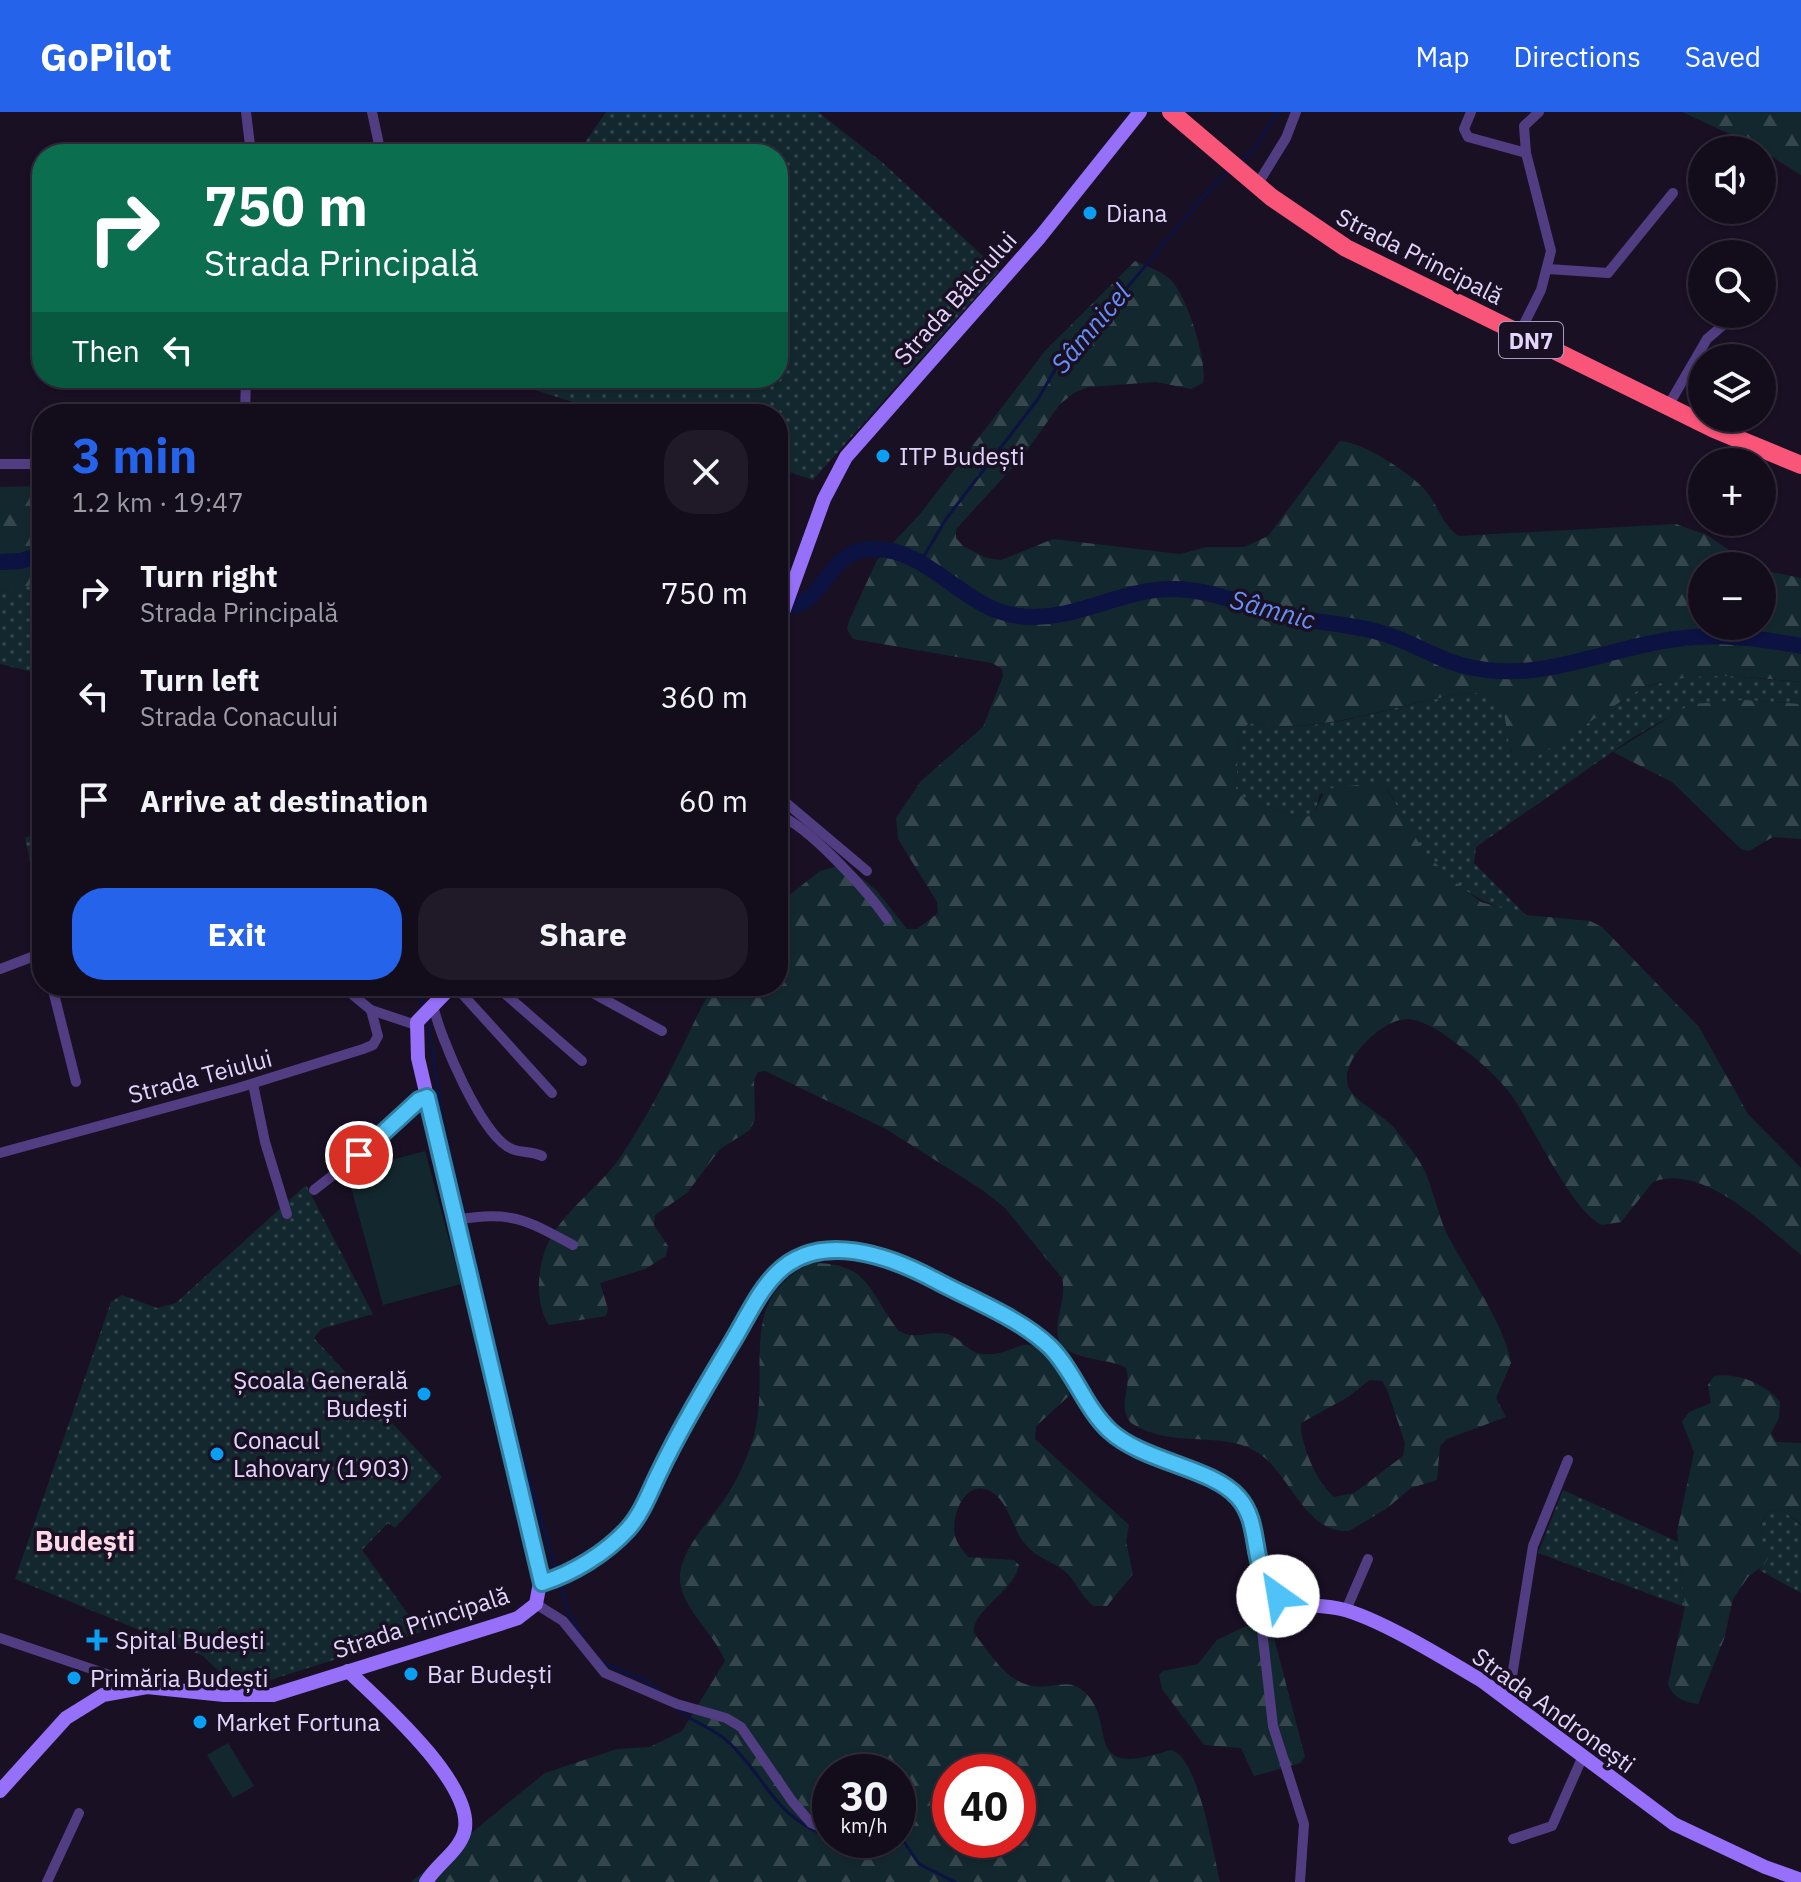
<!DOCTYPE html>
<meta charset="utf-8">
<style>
:root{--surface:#130c1b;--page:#201a28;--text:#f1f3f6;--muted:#9d9ba3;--line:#322c3a;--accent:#2563eb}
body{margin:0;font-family:"IBM Plex Sans",sans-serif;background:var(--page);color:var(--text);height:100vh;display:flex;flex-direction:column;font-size:30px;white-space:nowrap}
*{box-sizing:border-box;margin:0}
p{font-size:26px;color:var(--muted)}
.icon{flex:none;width:44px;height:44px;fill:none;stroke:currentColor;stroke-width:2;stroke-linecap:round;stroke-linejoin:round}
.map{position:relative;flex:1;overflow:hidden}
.drawer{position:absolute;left:32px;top:292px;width:756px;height:592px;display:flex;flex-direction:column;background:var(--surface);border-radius:32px;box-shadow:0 2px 6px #0004,0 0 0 2px var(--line)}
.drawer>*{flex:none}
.hud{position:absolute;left:32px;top:32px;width:756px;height:244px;border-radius:32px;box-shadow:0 2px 6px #0004,0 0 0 2px var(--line);background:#0b6e4f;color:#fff;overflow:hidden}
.fabs{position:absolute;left:1688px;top:24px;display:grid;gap:16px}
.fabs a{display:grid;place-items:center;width:88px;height:88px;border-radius:50%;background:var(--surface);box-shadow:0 2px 6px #0004,0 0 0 2px var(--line);font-size:40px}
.speed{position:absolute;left:812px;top:1642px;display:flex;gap:16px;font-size:40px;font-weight:700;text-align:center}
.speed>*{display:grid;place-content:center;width:104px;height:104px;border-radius:50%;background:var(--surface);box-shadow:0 2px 6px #0004,0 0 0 2px var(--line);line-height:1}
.speed small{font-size:20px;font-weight:400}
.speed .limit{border:12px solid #d22;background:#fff;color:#111}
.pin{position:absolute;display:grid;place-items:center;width:68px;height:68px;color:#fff;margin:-34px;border:4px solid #fff;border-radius:50%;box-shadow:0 2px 8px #0007}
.me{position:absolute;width:88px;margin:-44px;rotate:328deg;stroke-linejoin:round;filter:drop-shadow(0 0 6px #0008)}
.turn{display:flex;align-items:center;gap:28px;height:168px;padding:0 40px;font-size:36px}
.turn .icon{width:104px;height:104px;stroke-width:2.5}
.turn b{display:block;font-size:56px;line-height:68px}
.then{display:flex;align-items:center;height:76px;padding:0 40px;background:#0003;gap:16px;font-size:30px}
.round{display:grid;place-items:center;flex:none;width:84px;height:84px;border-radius:32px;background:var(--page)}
.headline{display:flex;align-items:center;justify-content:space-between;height:136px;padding:0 40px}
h1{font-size:48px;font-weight:700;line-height:60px;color:var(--accent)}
.action{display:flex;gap:16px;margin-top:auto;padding:16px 40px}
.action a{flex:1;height:92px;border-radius:32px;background:var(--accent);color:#fff;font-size:32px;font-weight:700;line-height:92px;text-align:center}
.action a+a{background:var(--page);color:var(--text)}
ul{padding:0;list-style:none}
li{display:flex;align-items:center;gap:24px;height:104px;padding:0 40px}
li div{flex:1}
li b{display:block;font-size:30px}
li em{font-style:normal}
header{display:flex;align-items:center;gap:48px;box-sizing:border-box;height:112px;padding:0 40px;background:var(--accent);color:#fff}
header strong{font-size:38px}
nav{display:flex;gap:44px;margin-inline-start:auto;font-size:28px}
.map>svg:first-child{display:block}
.grass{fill:url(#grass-dots)}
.forest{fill:url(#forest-firs);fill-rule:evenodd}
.pitch{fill:#13282e}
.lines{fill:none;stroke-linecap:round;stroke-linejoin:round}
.stream{stroke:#0c1241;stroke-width:3}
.river{stroke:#0c1241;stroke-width:16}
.street{stroke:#513d81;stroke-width:10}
.secondary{stroke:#9770f9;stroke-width:14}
.highway{stroke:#f85579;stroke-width:18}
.route-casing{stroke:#337fa1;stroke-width:20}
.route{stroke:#4fc3f7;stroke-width:14}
.poi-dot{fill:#0b9ff3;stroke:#191024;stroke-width:3}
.labels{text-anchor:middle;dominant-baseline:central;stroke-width:7;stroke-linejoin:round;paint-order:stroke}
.shield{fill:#191024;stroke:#a79abc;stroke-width:2}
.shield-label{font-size:22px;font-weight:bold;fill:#e4d5fd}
.poi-label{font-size:24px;fill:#e4d5fd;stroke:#191024;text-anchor:start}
.street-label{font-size:24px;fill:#e4d5fd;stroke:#191024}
.water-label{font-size:26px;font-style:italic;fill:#6790f8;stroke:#191024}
.quarter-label{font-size:28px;font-weight:bold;fill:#fdd7e5;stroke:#191024}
</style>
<header>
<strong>GoPilot</strong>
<nav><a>Map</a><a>Directions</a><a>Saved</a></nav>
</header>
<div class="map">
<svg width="1801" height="1770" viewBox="0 0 1801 1770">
<defs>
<pattern id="grass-dots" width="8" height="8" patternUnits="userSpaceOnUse" patternTransform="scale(2)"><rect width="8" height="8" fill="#13282e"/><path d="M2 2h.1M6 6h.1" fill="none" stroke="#35464d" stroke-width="1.8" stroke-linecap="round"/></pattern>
<pattern id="forest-firs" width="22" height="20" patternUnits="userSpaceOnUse" patternTransform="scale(2)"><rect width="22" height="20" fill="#13282e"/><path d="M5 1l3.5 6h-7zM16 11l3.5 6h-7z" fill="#35464d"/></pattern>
</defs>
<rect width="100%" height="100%" fill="#191024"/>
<g class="grass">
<path d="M606,0H818L883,51L999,159L813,368L778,356V302H610L498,266H778V42H577Z"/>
<path d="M42,471V562L0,552V480Z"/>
<path d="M1718,563L1801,570V592L1746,588L1691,593L1635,624L1476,735L1474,751L1526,803C1479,794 1438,765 1412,723C1402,707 1396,689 1385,674L1320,682L1315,700L1304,706L1245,688L1236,677L1239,621L1249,611C1330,626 1403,586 1482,580C1509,587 1507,615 1511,640L1528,650L1640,577L1683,564Z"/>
<path d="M42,720V806L25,726Z"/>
<path d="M306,1073L373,1202L321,1217L314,1226L442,1365L395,1416L388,1411L362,1438L421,1520L264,1570L226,1566L203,1544L15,1467L111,1190L122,1183L157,1196L176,1191Z"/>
<path d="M1563,1378L1678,1430L1685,1495L1538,1441Z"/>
<path d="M1782,1398L1801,1413V1481L1759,1458L1764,1453C1762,1435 1755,1416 1768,1400Z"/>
</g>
<g class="forest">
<path d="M1682,0H1801V63L1752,32Z"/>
<path d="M1135,149C1146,154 1159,158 1169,166C1186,180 1208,250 1203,271L1191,277L1156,270L1088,275L1074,281L1060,292L1023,344L956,417V426L963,434L986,446L1001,448L1053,427L1180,442L1207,435H1244L1268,424L1340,329C1363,330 1412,362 1426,379C1439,395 1442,413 1459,424L1676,412L1707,423L1752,454H1702V514H1762V458L1801,466V570C1746,565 1692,557 1640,577L1528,650L1516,648C1500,624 1515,589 1482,580C1402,586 1330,625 1249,611L1239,621L1236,677L1245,688L1304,706L1315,700L1325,677L1357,673L1385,674L1423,738L1450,766L1481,790L1526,803L1590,809L1602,815L1699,915L1748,1002L1801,1056V1143C1767,1115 1702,1050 1653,1070L1621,1110L1602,1113C1570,1098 1532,1010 1509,980C1492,958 1468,940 1445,923C1435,916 1419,907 1407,907C1381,907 1334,953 1350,978C1361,994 1383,1002 1396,1018C1404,1029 1414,1040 1421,1052C1433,1073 1436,1098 1446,1120C1464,1156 1506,1214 1511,1251L1496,1286L1506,1305L1447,1327L1440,1334L1437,1368L1411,1376L1386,1397L1349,1419C1306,1422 1291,1364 1260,1342C1223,1316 1175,1339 1131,1311C1116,1292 1133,1276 1126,1256C1110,1245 1062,1250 1058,1224C1055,1204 1067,1187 1062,1166L1005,1096L984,1079L886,1017L765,959L758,960L754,968L755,1007L750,1018L720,1037L687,1081L655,1103L654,1113L668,1134L666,1144L645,1157L600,1171L608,1197L606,1204L549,1213C535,1192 537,1159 546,1136C560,1101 597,1078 619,1047C656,993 683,932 712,874H778V792L820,759L845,752L877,779L907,817H917L938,801L937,790L898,727L896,706L921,669L983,615L1003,564L1002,557L992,551L853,527L847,517L849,509L877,448L921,401L1045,239ZM1370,1268L1382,1269L1387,1277L1405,1331L1403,1344L1354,1381L1334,1385C1317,1371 1300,1332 1301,1311L1348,1285Z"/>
<path d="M42,374V471L0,480V375Z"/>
<path d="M1746,588L1801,592V727L1773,725L1749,739L1741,737L1672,670L1613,640L1691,592Z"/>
<path d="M812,1151C871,1151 867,1179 899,1219C916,1229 929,1218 947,1222C961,1225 969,1242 983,1242C1022,1245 1024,1211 1056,1257C1062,1266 1070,1274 1069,1284L1036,1314L1035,1327L1129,1413L1126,1430L1133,1462L1107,1494H1094C1082,1486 1077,1471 1067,1461C1054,1450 1037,1446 1026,1433C1013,1419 1009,1391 993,1381C967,1363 950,1403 955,1424C957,1432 963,1438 968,1445L1014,1448L1019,1453C1014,1480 971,1498 974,1521C994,1547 1012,1580 1049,1574C1060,1573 1070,1570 1079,1576C1123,1604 1074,1671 1170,1638C1198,1641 1214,1745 1220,1770H411L545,1661L617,1637L650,1635L682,1619L725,1549C715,1522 683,1498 680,1469C678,1439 711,1408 726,1385C737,1368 746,1349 752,1330C774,1264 732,1187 812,1151ZM830,1660H898V1728H830ZM950,1660H1018V1728H950Z"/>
<path d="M1714,1264C1737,1260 1766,1272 1780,1290L1779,1306L1771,1321L1776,1330L1801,1331V1412L1782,1398L1768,1400C1755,1415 1762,1429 1768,1446L1764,1453L1748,1465L1733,1487L1724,1527L1698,1592C1684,1590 1673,1586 1668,1572L1685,1495L1677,1420L1694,1340L1682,1310L1689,1300L1711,1291L1708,1273Z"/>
<path d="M1246,1514L1269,1518L1273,1522L1305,1645L1300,1651L1254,1664L1241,1636L1204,1633L1162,1577L1159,1563L1163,1559L1198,1552L1217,1528Z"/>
</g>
<g class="pitch">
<path d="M425,1039L461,1172L383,1193L347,1060Z"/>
<path d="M228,1631L254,1674L233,1686L207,1643Z"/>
</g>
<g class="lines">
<g class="stream">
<path d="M1239,50L1253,39L1278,0"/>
<path d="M921,449L946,407L1038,287L1063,244L1101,207L1202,86L1230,57"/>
<path d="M414,874L425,897"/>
<path d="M428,908L443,1012L519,1334L557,1461"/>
<path d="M559,1468L568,1500L584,1527"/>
<path d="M600,1549L646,1569L660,1580"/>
<path d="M674,1594C689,1610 711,1614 726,1628C766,1663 772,1705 830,1725"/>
<path d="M898,1721L919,1752L955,1770"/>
</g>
<g class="river">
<path d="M0,450L21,449L42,442"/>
<path d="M778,493C826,503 822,436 874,437C931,437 962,497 1019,504C1073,511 1119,477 1172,477C1211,477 1246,494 1283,503C1314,511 1347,511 1378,520C1411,528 1439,550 1474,556C1544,570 1607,536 1675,527C1718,521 1759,526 1801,534"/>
</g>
<g class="street">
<path d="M246,0L251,42"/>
<path d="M372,0L381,42"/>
<path d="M1471,0L1464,17L1468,25L1526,41L1551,139L1541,178L1519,222"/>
<path d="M1526,41L1524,14L1539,0"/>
<path d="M1257,73L1286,26L1296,0"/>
<path d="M1548,157L1608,161L1673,81"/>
<path d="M1668,294L1707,227L1736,202"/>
<path d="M245,302L246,266"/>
<path d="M0,352H42"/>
<path d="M778,684L867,759"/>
<path d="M778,703C808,713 868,780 887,807"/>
<path d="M0,857L42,841"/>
<path d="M52,874L76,970"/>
<path d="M342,874L371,898L416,913"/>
<path d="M455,874L552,981"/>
<path d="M496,874L582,949"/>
<path d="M580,874L662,919"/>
<path d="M433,893C439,923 482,1026 512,1037C521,1041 532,1039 542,1044"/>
<path d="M253,972L265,1030L287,1102"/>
<path d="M0,1041L238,976L363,937L373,933L378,924L371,898"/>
<path d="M314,1078L359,1043L419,988L427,985"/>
<path d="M457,1108C510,1098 527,1108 573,1133"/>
<path d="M1264,1469L1259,1492L1273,1614L1304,1712L1300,1770"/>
<path d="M536,1492L563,1509L605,1561L677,1592L726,1606L741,1615L792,1689L811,1711L829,1719"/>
<path d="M1346,1498L1368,1447"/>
<path d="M0,1526L142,1574"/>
<path d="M1508,1589L1533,1434L1568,1348"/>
<path d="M1513,1727L1552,1714L1583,1644"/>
<path d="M47,1770L79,1701"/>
</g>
<g class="secondary">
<path d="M778,514L824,387L846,345L1040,125L1140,0"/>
<path d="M542,1471C573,1461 606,1441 628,1416C643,1399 650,1378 660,1358C682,1313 757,1166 797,1146C830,1129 877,1140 909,1155C947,1172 1023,1207 1051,1236C1077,1264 1089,1304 1121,1327C1153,1351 1196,1359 1230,1378C1261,1405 1245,1450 1272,1478C1290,1497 1317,1491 1341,1497C1379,1506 1447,1548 1482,1569L1674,1712L1765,1755L1801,1768"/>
<path d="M348,1559C379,1588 478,1675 464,1721C458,1740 436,1753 426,1770"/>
<path d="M0,1679L66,1606L103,1583L147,1575L224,1583H273L500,1512L518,1506L536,1492L542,1460L516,1365L418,946L417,910L452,874"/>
</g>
<path class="highway" d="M1171,0L1271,85L1346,136L1714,317L1801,353"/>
</g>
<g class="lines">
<g class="route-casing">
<path id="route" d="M359,1043L419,988L427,985L542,1471C573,1461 605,1442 628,1417C643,1400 650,1379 660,1359C681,1315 706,1274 731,1232C746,1208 757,1181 777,1161C820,1118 890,1144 935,1168C972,1188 1020,1206 1050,1235C1074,1259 1085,1296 1110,1319C1144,1350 1211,1355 1238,1385C1264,1414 1247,1455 1278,1484"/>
</g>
<use href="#route" class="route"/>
</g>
<g class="poi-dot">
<circle cx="1090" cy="101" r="8"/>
<circle cx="883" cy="344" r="8"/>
<circle cx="424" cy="1282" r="8"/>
<circle cx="217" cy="1342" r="8"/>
<path d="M93 1516h8v8h8v8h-8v8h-8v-8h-8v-8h8z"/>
<circle cx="411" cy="1562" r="8"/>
<circle cx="74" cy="1566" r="8"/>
<circle cx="200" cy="1610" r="8"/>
</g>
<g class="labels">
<rect class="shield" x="1499" y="210" width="64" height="36" rx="6"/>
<g class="shield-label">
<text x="1531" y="228">DN7</text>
</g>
<g class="poi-label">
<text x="1106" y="101">Diana</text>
<text x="899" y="344">ITP Budești</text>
<text x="408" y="1268" text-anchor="end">Școala Generală<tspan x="408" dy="28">Budești</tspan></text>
<text x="233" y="1328">Conacul<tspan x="233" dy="28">Lahovary (1903)</tspan></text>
<text x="115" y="1528">Spital Budești</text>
<text x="427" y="1562">Bar Budești</text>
<text x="90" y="1566">Primăria Budești</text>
<text x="216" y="1610">Market Fortuna</text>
</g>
<g class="street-label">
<text transform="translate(1420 144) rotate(27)">Strada Principală</text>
<text transform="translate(955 186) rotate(-48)">Strada Bâlciului</text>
<text transform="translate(200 964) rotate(-15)">Strada Teiului</text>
<text transform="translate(421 1510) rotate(-18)">Strada Principală</text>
<text transform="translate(1554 1598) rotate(36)">Strada Andronești</text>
</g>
<g class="water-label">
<text transform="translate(1090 216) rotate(-50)">Sâmnicel</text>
<text transform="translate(1273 497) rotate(15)">Sâmnic</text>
</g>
<g class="quarter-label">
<text x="85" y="1428">Budești</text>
</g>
</g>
</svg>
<div class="fabs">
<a><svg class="icon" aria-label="sound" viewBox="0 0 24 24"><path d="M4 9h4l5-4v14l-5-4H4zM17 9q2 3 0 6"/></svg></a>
<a><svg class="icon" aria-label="search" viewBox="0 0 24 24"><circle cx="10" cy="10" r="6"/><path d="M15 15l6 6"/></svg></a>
<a><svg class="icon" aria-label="layers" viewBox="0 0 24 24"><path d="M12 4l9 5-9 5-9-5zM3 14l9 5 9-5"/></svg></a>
<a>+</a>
<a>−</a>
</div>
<div class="speed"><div>30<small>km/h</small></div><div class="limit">40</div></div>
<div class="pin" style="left:359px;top:1043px;background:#d93025"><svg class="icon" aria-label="arrive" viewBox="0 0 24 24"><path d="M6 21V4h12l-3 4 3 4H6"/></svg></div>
<svg class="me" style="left:1278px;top:1484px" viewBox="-20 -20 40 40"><circle r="19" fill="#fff"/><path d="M0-13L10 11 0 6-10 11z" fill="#4fc3f7"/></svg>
<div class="hud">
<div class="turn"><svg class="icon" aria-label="right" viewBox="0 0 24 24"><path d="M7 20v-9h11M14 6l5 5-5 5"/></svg><div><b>750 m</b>Strada Principală</div></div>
<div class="then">Then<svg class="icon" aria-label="left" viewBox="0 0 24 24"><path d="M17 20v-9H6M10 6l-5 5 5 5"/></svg></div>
</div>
<section class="drawer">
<div class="headline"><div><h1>3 min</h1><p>1.2 km · 19:47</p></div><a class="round"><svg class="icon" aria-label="close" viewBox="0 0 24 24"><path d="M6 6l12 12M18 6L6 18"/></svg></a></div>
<ul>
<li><svg class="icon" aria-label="right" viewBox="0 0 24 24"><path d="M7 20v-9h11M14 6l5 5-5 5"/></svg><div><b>Turn right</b><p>Strada Principală</p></div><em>750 m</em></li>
<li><svg class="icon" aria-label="left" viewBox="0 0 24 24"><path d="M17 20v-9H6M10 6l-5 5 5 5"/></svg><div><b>Turn left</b><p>Strada Conacului</p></div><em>360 m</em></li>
<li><svg class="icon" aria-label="arrive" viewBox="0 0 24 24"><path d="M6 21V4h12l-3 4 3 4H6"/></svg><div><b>Arrive at destination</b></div><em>60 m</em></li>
</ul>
<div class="action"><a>Exit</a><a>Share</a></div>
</section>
</div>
